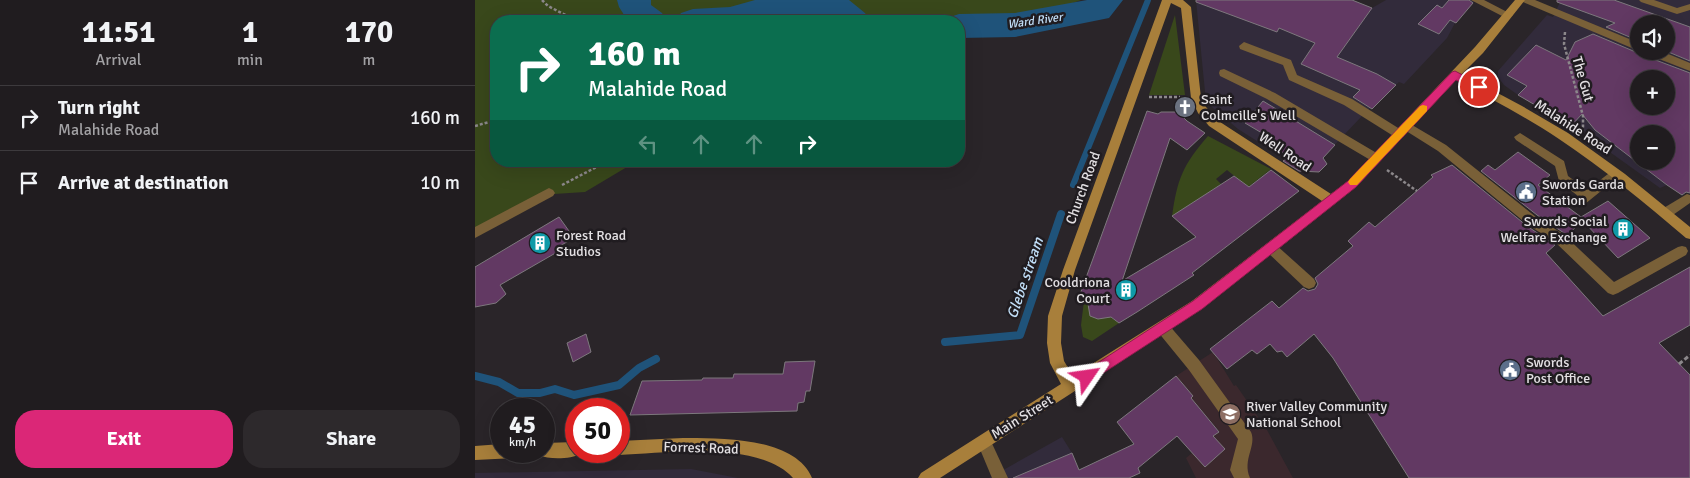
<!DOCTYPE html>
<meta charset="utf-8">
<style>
:root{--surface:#201c1f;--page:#2d292c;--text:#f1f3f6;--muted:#a2a1a4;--line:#3d3a3d;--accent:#db2777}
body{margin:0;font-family:Signika,sans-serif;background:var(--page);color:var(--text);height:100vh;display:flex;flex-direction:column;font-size:19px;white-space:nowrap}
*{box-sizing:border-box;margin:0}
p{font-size:16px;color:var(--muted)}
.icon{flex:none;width:28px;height:28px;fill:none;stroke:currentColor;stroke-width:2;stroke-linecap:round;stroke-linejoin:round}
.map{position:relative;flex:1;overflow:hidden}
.details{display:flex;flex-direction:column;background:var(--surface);width:475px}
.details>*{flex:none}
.guide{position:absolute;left:15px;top:15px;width:475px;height:152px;border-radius:20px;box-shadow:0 5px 20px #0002,0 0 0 1px var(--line);background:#0b6e4f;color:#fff;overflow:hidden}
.tools{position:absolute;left:1155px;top:15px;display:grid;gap:10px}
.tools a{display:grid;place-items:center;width:45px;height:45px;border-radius:50%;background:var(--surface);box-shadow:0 5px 20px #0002,0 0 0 1px var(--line);font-size:25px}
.speed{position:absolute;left:15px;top:398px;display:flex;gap:10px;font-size:25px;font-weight:700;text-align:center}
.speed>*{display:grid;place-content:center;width:65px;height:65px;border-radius:50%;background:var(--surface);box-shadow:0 5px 20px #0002,0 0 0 1px var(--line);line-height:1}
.speed small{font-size:12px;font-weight:400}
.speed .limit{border:8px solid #d22;background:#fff;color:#111}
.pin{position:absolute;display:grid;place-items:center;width:42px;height:42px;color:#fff;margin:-21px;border:2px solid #fff;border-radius:50%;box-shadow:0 1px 5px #0007}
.me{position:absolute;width:55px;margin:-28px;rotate:58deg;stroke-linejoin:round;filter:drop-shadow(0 0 4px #0008)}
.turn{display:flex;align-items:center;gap:18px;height:105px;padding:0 15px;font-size:22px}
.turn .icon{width:65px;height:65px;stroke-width:2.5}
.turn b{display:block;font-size:35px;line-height:42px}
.lanes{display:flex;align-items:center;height:48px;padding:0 15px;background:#0003;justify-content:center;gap:25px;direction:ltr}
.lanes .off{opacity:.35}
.eta{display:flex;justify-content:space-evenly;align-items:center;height:85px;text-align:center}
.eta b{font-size:30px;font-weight:700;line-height:35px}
.action{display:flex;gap:10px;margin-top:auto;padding:10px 15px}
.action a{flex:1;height:58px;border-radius:20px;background:var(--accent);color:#fff;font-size:20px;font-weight:700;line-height:58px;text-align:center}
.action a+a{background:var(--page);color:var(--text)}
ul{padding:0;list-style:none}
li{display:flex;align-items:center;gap:15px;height:65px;padding:0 15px;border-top:1px solid var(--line)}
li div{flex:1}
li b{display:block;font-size:19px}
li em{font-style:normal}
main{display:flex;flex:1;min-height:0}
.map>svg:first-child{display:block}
.commercial{fill:#322b3b;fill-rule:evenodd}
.education{fill:#3b282d}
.green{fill:#39481b}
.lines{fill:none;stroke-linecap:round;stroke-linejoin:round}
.stream-far1{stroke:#1f537a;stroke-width:6}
.stream{stroke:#1f537a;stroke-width:8}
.river{fill:#1f537a;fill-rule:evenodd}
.building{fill:#623963;stroke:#7d787d;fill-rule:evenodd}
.path-far1{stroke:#8c888b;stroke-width:2.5;stroke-dasharray:3 2;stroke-linecap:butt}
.path{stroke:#8c888b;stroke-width:3;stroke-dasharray:4.5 2.5;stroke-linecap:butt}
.lane{fill:#796038;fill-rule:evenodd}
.street{fill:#796038;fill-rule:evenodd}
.secondary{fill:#a87f3b;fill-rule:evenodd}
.route{fill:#db2777;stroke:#8e194d}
.slow{fill:#f59e0b}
.labels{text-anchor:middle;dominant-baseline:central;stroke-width:5;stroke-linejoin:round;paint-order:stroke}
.far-water-label{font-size:12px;font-style:italic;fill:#c1def7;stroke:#201c20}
.street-label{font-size:14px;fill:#e3e0e3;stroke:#201c20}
.poi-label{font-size:14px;fill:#e3e0e3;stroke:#201c20;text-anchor:start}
.water-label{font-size:15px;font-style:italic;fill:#c1def7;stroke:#201c20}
</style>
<main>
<section class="details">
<div class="eta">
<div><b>11:51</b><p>Arrival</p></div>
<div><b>1</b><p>min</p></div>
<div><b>170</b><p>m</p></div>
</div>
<ul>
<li><svg class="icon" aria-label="right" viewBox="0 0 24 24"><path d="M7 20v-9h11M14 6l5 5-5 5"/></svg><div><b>Turn right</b><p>Malahide Road</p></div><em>160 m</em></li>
<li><svg class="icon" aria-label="arrive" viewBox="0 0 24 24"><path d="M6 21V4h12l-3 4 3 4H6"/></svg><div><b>Arrive at destination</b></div><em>10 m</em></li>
</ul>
<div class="action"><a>Exit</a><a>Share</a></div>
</section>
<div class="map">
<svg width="1215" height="478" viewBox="0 0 1215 478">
<rect width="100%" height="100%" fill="#2a2529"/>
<g class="commercial">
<path d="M721,0H877L897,8L911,0H1001L980,23L972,38L929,84L924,82L887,116L848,157L852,164L844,172H831L763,129L731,102Z"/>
<path d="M1086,0H1215V169L1192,185L1185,188L1125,145L1043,95L1029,85L1023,77V71L1072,15L1078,17ZM1164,24H1191V51H1164ZM1164,79H1191V106H1164ZM1164,134H1191V161H1164Z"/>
<path d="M587,437L597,453L607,478H514Z"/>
<path d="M216,469L263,478H0V473Z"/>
</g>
<path class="education" d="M738,352L759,386L761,385L792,430L818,478H721L711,458L744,431L716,398L718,396L701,376Z"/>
<g class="green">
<path d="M0,0H606C561,18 515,16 468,18L462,21H21V161H162L110,192L79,194L0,233Z"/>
<path d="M700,15L710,95H674Z"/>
<path d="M733,136L796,169L773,187L752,170L741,179L746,184L697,217C702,179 708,165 733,136Z"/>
<path d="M609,301L615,305V314L623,319L632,315L644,323L617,341L608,337L606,325Z"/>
</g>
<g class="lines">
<path class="stream-far1" d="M598,185L673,0"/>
<g class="stream">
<path d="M470,342L545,335L586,214"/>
<path d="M0,376L24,382L43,393H65L80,389L99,395L144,385L164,368L181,359"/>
</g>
<g class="river">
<path d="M142,0H176V5L187,13L192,21H153L144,7Z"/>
<path d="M280,0H374L390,13L395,21H357L349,15L311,14L285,21H201L206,13L218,9L255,7Z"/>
<path d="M612,0H648L634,18L540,37L484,38V21H470L472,18L484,14L540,13Z"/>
</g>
</g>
<g class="building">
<path d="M721,0H877L897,8L862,57L902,74L921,85L897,109L878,97L885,90L826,64L840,43L804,28L802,32L721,2Z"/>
<path d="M974,0H994L998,3L981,23L975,20L964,34L943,24L962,5L967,8Z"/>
<path d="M1082,0H1139L1215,27V61L1191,51V24H1164V41L1131,27L1140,23L1082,2Z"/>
<path d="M1118,34L1163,53L1168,51L1170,56L1215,73V193L1211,192L1207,195L1192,185L1120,130L1107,114L1096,126L1043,95L1052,86L1032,75L1061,45L1091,60L1100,42ZM1164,79H1191V106H1164ZM1164,134H1191V161H1164Z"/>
<path d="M788,101L860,145L848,158L852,164L844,172L824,171L808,161L814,157L788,140L792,136L770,123Z"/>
<path d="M672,111L683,114L686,112H703L712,121L730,133L712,150L695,138L647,281L721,237L697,216L759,176L774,187L796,170L824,191L717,273L719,275L662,312L644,323L636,317L623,319L615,316L613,304L604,297Z"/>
<path d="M1043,152L1075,175L1063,185L1106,217L1133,201L1175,238L1143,258L1108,221L1092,235L1062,215L1006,171L1013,165L1020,170Z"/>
<path d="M977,165L1052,226L1080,245L1071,253L1128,316L1215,267V325L1184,343L1215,375V478H934L858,358L839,334L812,357L807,351L802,352L795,344L782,354L777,350L752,369L735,349L797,301L804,308L828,288L833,291L840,289L843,284L840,278L878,246L873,241L894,222L900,227L958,177L956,175Z"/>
<path d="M84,217L99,238L81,248L84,251L25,285L31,294L21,303L0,307V267Z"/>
<path d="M111,334L116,352L98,362L92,343Z"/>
<path d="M340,361L335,391H331L329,402L323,403L322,411L155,415L167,381L227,380L228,378H258L259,374H308L310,362Z"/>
<path d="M701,376L718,396L716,398L744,432L738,436L750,449L730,467L702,436L663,468L665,473L654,478H538L597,453L604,470L659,444L642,422Z"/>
</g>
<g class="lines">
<g class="path-far1">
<path d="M67,0L73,6L102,21"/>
<path d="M1090,32L1089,44L1108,116V131"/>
<path d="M674,97H705"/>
<path d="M0,126L21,120"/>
<path d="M912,170L942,191"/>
<path d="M87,185L133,161"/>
</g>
<path class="path" d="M1204,364L1215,355"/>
<g class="lane">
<path d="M996,0H1009L1038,15L1033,18L1029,17Z"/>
<path d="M1164,0H1179L1202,8L1215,4V10L1202,14L1166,2Z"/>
<path d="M769,42L816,60L822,75L877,99L928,131L930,134L928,137H920L869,105L814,80L808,65L765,49L764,46Z"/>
<path d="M749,69L800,93L905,155L907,158L905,161H897L792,99L745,76L744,73L745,70Z"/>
<path d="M932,122L971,145L1061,217L1088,234L1139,282L1203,247L1207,246L1211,247L1213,251L1211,255L1143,293L1138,295L1133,293L1080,242L1053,225L963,151L928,129L926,126L928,123Z"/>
<path d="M1045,133L1089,161L1093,176L1112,190L1137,171H1145L1147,174L1110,204H1102L1100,201L1103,196L1084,181L1080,166L1041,140L1039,137Z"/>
<path d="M74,188L78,190L80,193L78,196L0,238V227Z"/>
<path d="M796,243L800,244L839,279L841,283L839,287L834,289L829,287L792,252L790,248L792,244Z"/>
<path d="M688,322L693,324L724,360L776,432C782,446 767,459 775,478H759L755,470L763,439L714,370L683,332L681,328L683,324Z"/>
<path d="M509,435L514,437L533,478H517L502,442L504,437Z"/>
</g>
<g class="street">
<path d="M1046,0H1060L1164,43V51L1048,2Z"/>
<path d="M1170,51H1186L1215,63V71L1171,54Z"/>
<path d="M1212,194L1215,195V203L1195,217H1187L1185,213L1187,209Z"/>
</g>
<g class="secondary">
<path d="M687,0H708L716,7L726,98L731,107L742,120L856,194L873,181L1000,47L1040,0H1050L1008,53L987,74L1047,106L1093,133L1150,174L1215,227V239L1211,238C1170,203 1129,169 1084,139C1051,117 1016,99 981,80L881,187L727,309L465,478H443L446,473L586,384L575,363L572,343L573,316L588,270ZM696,3L706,8L716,98L723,113L734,126L847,201L717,301L598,376L589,361L586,343L587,316L600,270Z"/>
<path d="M208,438C245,438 320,437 337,478H318C284,440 191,453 144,455L138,451H144V441Z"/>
<path d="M101,442V451H108L106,454C96,459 74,460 64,455L62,451H69V443Z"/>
<path d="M26,444V451H45L43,456L38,458L0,460V446Z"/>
</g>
</g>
<path class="route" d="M980,71L1007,85V90H1000L981,80L881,187L727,309L616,381L612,383L607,381L605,377L607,373L718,301L873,181L977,72Z"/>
<path class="slow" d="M948,105L952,106V111L882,185H875L873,182L875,179L945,106Z"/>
<defs>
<g id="church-disc" transform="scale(1.125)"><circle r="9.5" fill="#6b7280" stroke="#201c20"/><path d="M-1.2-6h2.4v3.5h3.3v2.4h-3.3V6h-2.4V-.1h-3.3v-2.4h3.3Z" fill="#fff"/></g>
<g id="civic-disc" transform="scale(1.125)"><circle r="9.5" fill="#5c6f8a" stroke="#201c20"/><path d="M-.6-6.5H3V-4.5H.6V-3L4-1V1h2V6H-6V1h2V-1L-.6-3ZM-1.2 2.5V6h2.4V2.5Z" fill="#fff"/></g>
<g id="building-disc" transform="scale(1.125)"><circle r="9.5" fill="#0f9aa8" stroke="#201c20"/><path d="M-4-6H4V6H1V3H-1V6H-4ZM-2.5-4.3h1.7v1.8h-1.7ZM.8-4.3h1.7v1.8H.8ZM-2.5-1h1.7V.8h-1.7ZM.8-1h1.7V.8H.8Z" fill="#fff"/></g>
<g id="school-disc" transform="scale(1.125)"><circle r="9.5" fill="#8d6e63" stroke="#201c20"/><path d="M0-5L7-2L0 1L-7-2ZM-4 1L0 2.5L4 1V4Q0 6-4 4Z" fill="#fff"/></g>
</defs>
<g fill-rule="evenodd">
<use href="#church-disc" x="710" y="107"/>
<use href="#civic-disc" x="1051" y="192"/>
<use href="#building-disc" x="1148" y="229"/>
<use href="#building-disc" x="65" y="243"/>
<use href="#building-disc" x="651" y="290"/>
<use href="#civic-disc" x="1035" y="370"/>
<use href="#school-disc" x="755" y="414"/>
</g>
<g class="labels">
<g class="far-water-label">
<text transform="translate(560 21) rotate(-8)">Ward River</text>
</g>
<g class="street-label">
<text transform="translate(1108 79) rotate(74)">The Gut</text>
<text transform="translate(1098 127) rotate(33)">Malahide Road</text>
<text transform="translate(810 152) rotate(34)">Well Road</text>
<text transform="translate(608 188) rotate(-70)">Church Road</text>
<text transform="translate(547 417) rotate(-32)">Main Street</text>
<text transform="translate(226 448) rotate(2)">Forrest Road</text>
</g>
<g class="poi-label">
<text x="726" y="99">Saint<tspan x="726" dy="16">Colmcille's Well</tspan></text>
<text x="1067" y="184">Swords Garda<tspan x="1067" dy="16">Station</tspan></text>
<text x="1132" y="221" text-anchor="end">Swords Social<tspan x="1132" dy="16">Welfare Exchange</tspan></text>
<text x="81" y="235">Forest Road<tspan x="81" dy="16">Studios</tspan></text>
<text x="635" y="282" text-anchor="end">Cooldriona<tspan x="635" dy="16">Court</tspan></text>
<text x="1051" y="362">Swords<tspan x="1051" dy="16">Post Office</tspan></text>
<text x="771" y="406">River Valley Community<tspan x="771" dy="16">National School</tspan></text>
</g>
<g class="water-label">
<text transform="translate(550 278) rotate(-71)">Glebe stream</text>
</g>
</g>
</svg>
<div class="tools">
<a><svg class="icon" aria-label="sound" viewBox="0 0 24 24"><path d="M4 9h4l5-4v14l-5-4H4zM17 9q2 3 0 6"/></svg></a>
<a>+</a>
<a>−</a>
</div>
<div class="speed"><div>45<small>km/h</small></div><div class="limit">50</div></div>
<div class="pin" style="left:1004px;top:87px;background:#d93025"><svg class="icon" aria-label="arrive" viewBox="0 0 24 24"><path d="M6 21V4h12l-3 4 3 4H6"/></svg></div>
<svg class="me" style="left:612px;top:377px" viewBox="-20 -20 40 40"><path d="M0-17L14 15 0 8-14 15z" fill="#db2777" stroke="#fff" stroke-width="4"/></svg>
<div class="guide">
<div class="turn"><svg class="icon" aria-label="right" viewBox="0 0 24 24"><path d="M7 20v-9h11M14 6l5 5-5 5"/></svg><div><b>160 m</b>Malahide Road</div></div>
<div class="lanes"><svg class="icon off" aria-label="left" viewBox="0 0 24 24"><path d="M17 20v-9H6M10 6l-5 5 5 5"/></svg><svg class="icon off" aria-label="ahead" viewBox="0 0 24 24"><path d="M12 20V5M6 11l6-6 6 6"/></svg><svg class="icon off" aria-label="ahead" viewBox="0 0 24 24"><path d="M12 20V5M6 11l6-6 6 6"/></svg><svg class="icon" aria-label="right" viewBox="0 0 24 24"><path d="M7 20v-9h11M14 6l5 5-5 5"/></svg></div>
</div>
</div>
</main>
